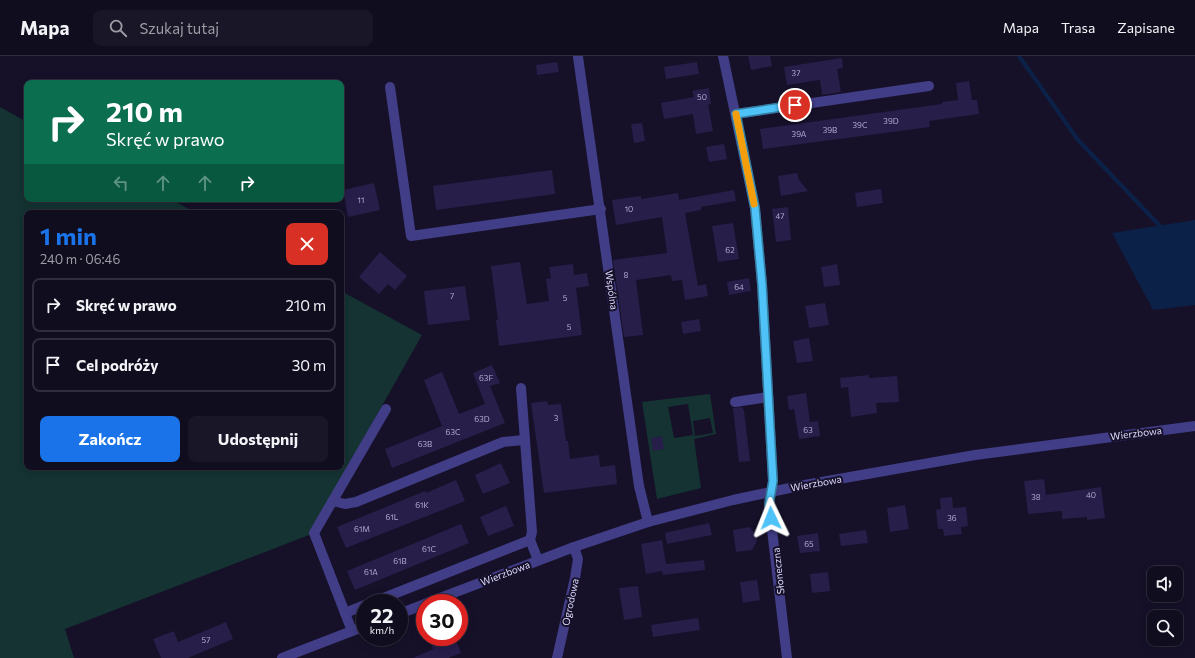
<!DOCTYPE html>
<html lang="pl">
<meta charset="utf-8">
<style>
:root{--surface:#100d1f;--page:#191628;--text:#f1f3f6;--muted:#9c9ca4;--line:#302d3d;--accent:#1a73e8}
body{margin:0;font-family:Commissioner,sans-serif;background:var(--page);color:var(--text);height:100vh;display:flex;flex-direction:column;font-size:15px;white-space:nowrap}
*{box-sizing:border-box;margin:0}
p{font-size:13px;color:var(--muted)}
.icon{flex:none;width:22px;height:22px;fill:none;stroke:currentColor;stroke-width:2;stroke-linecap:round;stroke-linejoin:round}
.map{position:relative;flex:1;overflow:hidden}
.sheet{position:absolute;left:24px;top:154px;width:320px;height:260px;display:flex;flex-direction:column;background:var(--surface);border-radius:8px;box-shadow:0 2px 10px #0003,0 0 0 1px var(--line)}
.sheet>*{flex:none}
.guide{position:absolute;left:24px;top:24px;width:320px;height:122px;border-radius:8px;box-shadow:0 2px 10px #0003,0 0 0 1px var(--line);background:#0b6e4f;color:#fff;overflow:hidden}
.buttons{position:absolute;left:1147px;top:510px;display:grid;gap:8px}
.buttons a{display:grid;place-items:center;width:36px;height:36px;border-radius:8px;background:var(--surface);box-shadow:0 2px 10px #0003,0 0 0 1px var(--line);font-size:20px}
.speed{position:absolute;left:356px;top:538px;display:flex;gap:8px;font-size:20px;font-weight:700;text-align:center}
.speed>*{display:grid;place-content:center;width:52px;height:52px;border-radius:50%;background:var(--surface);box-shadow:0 2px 10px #0003,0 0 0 1px var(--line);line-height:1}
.speed small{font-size:10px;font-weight:400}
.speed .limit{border:6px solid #d22;background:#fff;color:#111}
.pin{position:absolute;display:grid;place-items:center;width:34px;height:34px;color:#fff;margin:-17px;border:2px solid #fff;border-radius:50%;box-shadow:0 1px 4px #0007}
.me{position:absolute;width:44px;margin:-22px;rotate:358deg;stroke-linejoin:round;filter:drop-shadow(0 0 3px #0008)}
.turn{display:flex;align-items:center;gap:14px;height:84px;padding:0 16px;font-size:18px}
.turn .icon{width:52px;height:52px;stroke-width:2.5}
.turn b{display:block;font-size:28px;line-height:34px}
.lanes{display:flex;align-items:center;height:38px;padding:0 16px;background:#0003;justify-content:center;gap:20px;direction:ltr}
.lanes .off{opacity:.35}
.round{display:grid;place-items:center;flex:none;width:42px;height:42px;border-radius:8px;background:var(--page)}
.headline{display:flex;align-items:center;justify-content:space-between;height:68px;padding:0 16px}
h1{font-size:24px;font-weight:700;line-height:30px;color:var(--accent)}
.primary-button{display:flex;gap:8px;margin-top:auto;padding:8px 16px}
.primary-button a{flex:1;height:46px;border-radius:8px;background:var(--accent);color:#fff;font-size:16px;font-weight:700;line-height:46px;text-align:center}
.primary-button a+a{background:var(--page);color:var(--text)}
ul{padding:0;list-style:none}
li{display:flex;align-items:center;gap:12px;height:54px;margin:0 8px 6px;padding:0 8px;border:2px solid var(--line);border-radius:8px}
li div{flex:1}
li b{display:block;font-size:15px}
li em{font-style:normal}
header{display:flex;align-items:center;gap:24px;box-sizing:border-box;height:56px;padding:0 20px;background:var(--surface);border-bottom:1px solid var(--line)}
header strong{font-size:19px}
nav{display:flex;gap:22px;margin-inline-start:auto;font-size:14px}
.search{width:280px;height:36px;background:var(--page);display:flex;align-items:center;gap:10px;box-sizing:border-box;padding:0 14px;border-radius:8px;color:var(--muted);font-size:15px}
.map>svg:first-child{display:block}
.green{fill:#143332;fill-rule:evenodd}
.water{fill:#0c2147}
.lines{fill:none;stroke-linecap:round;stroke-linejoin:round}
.stream{stroke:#0c2147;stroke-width:4}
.building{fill:#271e4a}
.minor{stroke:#413d87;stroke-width:10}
.route-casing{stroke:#337fa1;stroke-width:10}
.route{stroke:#4fc3f7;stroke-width:7}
.slow{stroke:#f59e0b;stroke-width:7}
.labels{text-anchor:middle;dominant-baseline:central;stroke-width:4;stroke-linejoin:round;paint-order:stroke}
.number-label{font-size:8px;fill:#b1abd1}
.street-label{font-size:10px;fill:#dfdafe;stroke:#161129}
</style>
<header>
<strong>Mapa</strong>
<div class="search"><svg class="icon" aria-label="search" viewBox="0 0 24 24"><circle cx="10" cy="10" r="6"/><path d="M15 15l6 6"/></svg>Szukaj tutaj</div>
<nav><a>Mapa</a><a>Trasa</a><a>Zapisane</a></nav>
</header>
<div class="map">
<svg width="1195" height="602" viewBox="0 0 1195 602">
<rect width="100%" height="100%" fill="#161129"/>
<g class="green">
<path d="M0,51L27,66V143H170L196,157H27V411H341V235L422,279L309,479L65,573L74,602H0Z"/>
<path d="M710,338L716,378L694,383L701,432L657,443L642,346ZM688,348L693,379L674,382L668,351ZM710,362L713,377L695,380L693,365Z"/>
</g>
<path class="water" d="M1195,164V249L1153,254L1112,177Z"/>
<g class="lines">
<path class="stream" d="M1019,0L1078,84L1160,170"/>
</g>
<g class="building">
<path d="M748,0H770L772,10L751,14Z"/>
<path d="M842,2L843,12L837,13L841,36L822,39L820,24L787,29L784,11Z"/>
<path d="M557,6L559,16L537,19L536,9Z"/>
<path d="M697,6L699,18L666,23L664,11Z"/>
<path d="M969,25L972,44H977L979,58L929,65L930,71L763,93L760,73L942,48V46L958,44L956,27Z"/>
<path d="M709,32L711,48L708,49L713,75L696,78L693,58L664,63L661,47L694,41L692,35Z"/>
<path d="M642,67L645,85L634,87L631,68Z"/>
<path d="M724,88L727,103L709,106L706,91Z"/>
<path d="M552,114L555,138L436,154L433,130Z"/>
<path d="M797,117L799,124L808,135L781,140L778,120Z"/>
<path d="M374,127L380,154L348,161L343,134Z"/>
<path d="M881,133L883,147L857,151L855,137Z"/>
<path d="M734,134L736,145L701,151V154L685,157L698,230L706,228L708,240L685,244L682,224L672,225L671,219L636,224L643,279L624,281L613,204L667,197L662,161L616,169L612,144L641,140V143L678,137L679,144Z"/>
<path d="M788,151L791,184L776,186L772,153Z"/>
<path d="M733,167L739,203L718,206L712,170Z"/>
<path d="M380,196L407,220L395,234L388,228L379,238L359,221Z"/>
<path d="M520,206L527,248L549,245L546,223L551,222L549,211L573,208L574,219L587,217L589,230L576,232L582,279L499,290L496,264H498L491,210Z"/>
<path d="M837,208L840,229L824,231L821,211Z"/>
<path d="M749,222L751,235L729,239L727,226Z"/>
<path d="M465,230L470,264L428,269L424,235Z"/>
<path d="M825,247L829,269L809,272L805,250Z"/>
<path d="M699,263L701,275L683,278L681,266Z"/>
<path d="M809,282L813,305L797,307L793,285Z"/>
<path d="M492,309L500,327L490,330L505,367L392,412L385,393L442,370L424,324L442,316L459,358L485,348L473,317Z"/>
<path d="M869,319V322L897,320L899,346L876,347L877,357L851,361L848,331L841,332L840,322Z"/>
<path d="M806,337L810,366L818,365L820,380L799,383L794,353L789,354L787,340Z"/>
<path d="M547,345L548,349L561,348L566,385H568L570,403L599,399L600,411L615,409L617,428L544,437L531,347Z"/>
<path d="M742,351L744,355L750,405L739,406L733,352Z"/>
<path d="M662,380L664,393L653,395L651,382Z"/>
<path d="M501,407L510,427L483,438L475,419Z"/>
<path d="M1044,423L1046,439L1101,431L1105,462L1087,464V461L1062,463V455L1028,458L1024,425Z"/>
<path d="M456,424L465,445L346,492L337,471L425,435L426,437Z"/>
<path d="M952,441L953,452L966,451L968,470L961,471L962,478L944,480L943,473H938L936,454L941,453L940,442Z"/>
<path d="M905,449L909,473L890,476L887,452Z"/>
<path d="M506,450L514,470L488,480L480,461Z"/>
<path d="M709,467L712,479L667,488L665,477Z"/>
<path d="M461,468L469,487L355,534L347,515Z"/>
<path d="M750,471L756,480L757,485L752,494L736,496L733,474Z"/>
<path d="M866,474L868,487L841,490L839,478Z"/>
<path d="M818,477L820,495L800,497L797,480Z"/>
<path d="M662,484L666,508L704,504L705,514L663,519L662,515L646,518L641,488Z"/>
<path d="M828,516L830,535L812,537L810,518Z"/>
<path d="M757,524L760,544L743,547L740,526Z"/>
<path d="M638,530L642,561L624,564L619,532Z"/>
<path d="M698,562L700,574L653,581L651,569Z"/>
<path d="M226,566L233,583L188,602H161L153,583L174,575L178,586Z"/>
<path d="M447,581H451L453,586L456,585L461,597L448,602H413L433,593L431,587Z"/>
</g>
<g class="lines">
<g class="minor">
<path d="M723,0L755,152L762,228L773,425L769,448L787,602"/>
<path d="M578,1L639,430L648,466"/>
<path d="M390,31L411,180L601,153"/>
<path d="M736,58L929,30"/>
<path d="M735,346L768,341"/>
<path d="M333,445L345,448L356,446L503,386L524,384"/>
<path d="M530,484L538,504"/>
<path d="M371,547L530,484L532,476L521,332"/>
<path d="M427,547L574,491L648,466L733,444L799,430L975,399L1195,370"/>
<path d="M365,549L345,557L314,477L386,353"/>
<path d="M345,557L352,575"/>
<path d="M399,558L425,548"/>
<path d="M282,602L365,570"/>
<path d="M557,602L575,522L578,503L574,491"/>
</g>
</g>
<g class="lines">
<g class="route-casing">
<path id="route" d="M771,462L769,448L773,425L762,228L755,152L736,58L795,49"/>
</g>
<use href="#route" class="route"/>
<path class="slow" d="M736,58L754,148"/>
</g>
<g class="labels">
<g class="number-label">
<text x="796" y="17">37</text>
<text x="702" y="41">50</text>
<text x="891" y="65">39D</text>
<text x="860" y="69">39C</text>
<text x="830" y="74">39B</text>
<text x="799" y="78">39A</text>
<text x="361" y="144">11</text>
<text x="629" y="153">10</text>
<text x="780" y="160">47</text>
<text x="730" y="194">62</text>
<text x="626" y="219">8</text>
<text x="739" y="231">64</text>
<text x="452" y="240">7</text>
<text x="565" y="242">5</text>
<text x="569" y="271">5</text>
<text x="486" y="322">63F</text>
<text x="556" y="362">3</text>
<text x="482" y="363">63D</text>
<text x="808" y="374">63</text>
<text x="453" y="376">63C</text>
<text x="425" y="388">63B</text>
<text x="1091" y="439">40</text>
<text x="1036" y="441">38</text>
<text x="422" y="449">61K</text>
<text x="392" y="461">61L</text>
<text x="952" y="462">36</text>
<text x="362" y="473">61M</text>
<text x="809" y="488">65</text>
<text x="429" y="493">61C</text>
<text x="400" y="505">61B</text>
<text x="371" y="516">61A</text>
<text x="206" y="584">57</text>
</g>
<g class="street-label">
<text transform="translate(612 234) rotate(82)">Wspólna</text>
<text transform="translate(1136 377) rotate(-7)">Wierzbowa</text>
<text transform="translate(816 427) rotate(-10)">Wierzbowa</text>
<text transform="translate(778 515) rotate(-96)">Słoneczna</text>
<text transform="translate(505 517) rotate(-21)">Wierzbowa</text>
<text transform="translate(570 546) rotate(-78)">Ogrodowa</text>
</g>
</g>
</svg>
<div class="buttons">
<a><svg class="icon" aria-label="sound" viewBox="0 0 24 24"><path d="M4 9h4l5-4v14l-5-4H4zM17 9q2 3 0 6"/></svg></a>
<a><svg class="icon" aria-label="search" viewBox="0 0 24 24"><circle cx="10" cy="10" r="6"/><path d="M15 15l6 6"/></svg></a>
</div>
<div class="speed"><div>22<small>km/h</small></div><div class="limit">30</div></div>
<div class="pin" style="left:795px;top:49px;background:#d93025"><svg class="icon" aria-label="arrive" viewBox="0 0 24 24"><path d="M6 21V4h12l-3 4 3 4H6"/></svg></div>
<svg class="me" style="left:771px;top:462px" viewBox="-20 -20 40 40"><path d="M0-17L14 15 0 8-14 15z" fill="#4fc3f7" stroke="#fff" stroke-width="4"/></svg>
<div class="guide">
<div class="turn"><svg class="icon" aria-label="right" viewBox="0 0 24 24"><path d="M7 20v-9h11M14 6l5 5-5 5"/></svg><div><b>210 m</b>Skręć w prawo</div></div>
<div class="lanes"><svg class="icon off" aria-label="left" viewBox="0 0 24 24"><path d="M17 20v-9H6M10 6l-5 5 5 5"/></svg><svg class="icon off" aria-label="ahead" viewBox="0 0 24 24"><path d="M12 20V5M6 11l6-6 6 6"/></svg><svg class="icon off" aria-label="ahead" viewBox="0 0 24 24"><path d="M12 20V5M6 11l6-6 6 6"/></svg><svg class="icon" aria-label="right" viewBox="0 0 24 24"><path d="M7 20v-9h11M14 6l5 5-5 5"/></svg></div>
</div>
<section class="sheet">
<div class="headline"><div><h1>1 min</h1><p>240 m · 06:46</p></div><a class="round" style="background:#d93025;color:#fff"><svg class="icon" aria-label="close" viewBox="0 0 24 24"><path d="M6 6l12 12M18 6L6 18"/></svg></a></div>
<ul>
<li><svg class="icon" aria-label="right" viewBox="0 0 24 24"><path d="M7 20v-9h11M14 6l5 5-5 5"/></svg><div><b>Skręć w prawo</b></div><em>210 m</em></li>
<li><svg class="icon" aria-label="arrive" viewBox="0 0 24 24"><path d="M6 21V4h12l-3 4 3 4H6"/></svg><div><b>Cel podróży</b></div><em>30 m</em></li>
</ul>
<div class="primary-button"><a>Zakończ</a><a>Udostępnij</a></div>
</section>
</div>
